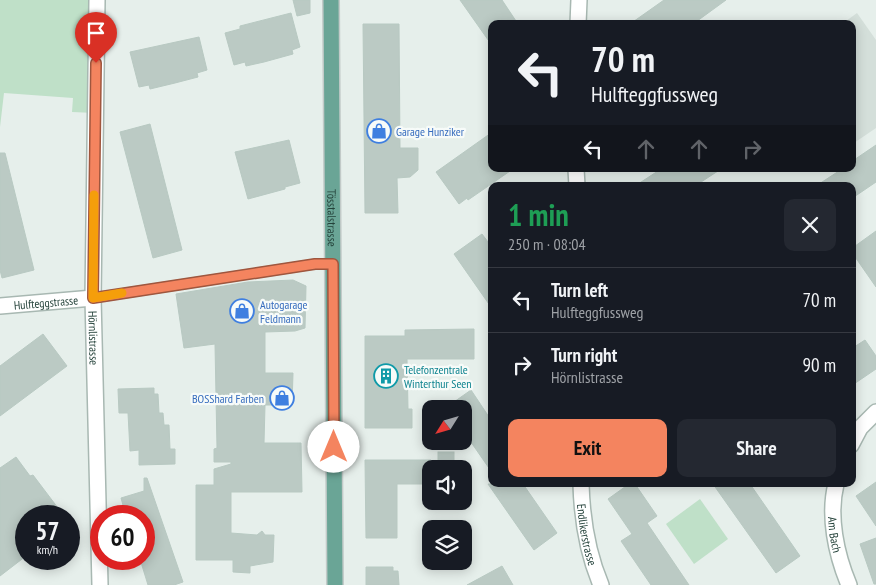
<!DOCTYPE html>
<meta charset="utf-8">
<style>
:root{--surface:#171b24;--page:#242831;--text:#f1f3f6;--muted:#9ea1a6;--line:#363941;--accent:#f4845f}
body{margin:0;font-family:"PT Sans Narrow",sans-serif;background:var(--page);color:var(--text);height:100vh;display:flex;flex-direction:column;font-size:19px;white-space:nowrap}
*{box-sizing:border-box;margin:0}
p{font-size:16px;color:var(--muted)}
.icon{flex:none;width:28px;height:28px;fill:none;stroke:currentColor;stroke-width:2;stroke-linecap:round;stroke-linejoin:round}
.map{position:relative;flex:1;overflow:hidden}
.details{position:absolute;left:488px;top:182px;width:368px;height:305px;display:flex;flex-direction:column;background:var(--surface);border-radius:10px;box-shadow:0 2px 12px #0003}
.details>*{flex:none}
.banner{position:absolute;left:488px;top:20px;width:368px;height:152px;border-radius:10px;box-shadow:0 2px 12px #0003;background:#171b24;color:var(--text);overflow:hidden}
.needle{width:32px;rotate:233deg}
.fabs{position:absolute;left:422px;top:400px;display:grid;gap:10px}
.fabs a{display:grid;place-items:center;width:50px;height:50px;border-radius:10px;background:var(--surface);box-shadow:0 2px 12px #0003;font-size:25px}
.speed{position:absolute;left:15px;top:505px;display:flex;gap:10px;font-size:25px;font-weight:700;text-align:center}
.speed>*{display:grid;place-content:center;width:65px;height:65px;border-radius:50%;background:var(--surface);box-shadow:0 2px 12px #0003;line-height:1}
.speed small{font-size:12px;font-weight:400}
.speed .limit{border:8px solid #d22;background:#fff;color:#111}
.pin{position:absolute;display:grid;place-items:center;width:42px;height:42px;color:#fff;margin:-51px -21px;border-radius:50% 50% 50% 0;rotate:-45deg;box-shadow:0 0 5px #0007}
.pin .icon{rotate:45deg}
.me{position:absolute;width:55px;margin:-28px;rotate:0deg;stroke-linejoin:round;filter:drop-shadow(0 0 4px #0008)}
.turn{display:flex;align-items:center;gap:18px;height:105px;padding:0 20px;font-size:22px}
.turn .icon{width:65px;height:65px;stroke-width:2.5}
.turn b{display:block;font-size:35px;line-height:42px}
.lanes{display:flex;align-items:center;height:48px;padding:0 20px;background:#0003;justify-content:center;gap:25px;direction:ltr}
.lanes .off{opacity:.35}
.round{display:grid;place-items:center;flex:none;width:52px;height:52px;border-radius:10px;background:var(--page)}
.summary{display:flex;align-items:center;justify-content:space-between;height:85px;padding:0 20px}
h1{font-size:30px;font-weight:700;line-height:38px;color:#1e9e55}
.button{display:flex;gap:10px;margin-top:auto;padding:10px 20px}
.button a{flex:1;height:58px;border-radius:10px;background:var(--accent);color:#111;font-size:20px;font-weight:700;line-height:58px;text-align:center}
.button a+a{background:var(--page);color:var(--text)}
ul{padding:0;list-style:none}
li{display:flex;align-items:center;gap:15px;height:65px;padding:0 20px;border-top:1px solid var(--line)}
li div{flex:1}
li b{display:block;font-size:19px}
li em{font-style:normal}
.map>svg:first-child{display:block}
.built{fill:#d4dfda}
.green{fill:#bfe0c8}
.building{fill:#bbcac4;stroke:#b8c9c2}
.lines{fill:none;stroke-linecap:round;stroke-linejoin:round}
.lane-casing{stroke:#a8b8b2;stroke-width:11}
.street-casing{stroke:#a8b8b2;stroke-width:18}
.primary-casing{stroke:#c2cac8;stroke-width:18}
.lane{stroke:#fff;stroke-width:9}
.street{stroke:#fff;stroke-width:15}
.primary{stroke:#6aa596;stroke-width:15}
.route-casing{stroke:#9f563e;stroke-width:12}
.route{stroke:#f4845f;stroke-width:9}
.slow{stroke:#f59e0b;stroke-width:9}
.labels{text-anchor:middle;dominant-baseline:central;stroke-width:4.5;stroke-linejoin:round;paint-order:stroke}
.shop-label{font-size:12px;fill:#366cbe;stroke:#f7fbf9;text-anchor:start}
.street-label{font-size:12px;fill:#24423a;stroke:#f7fbf9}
.culture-label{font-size:12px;fill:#0d838f;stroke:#f7fbf9;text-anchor:start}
</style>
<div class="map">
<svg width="876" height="585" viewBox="0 0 876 585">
<rect width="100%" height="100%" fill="#e6efeb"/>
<path class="built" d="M857,13L876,40V128L851,145V24H842Z"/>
<g class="green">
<path d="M0,0H97L95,113L72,112L73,98L4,93L0,127Z"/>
<path d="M700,499L728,539L694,564L666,524Z"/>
</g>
<g class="building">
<path d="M293,0H310V13L297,16Z"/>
<path d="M460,0H502L518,24H491V44Z"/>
<path d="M664,0H726L693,24H630Z"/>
<path d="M291,13L300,47L292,50L293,54L264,62L246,66L245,62L234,65L225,33L240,29V26Z"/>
<path d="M363,24H399L400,148H418V170L410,177L397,178L398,213H365Z"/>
<path d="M199,37L207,70L197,73L198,77L175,83L150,89L149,85L139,87L130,52Z"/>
<path d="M150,124L182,250L153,258L120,132Z"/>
<path d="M491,133V169H513L468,200L467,198L459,204L436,172Z"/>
<path d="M289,140L300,183L285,187V189L248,199L235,152Z"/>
<path d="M876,145V182L851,199V186H816L842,169H851V162Z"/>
<path d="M0,153H5L34,270L2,278L0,270Z"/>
<path d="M661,169H721L695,186H635Z"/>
<path d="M876,231V287L851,251V249Z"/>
<path d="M482,234L491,246V307L454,254Z"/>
<path d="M293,280L306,286L305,328L295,331L265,332V373H293L292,405H265L264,443H301L302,492H231V533L257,535L262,531L265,535H274L273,562L250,566V573L233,572V560H196V485H214V469L231,464V462H214V449L217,448L215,344L184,348L176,294L248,282Z"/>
<path d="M474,329V359H407L408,409H412V428H365V336H405V330Z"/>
<path d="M43,334L67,366L0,416V366Z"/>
<path d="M865,340L876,356V369L851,386V349Z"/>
<path d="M154,388V394H158L159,413H163L164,425H169L170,449H175V464L139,465V450L130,451L128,413H119L118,389Z"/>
<path d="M471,390L491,420V471L464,432V409H444Z"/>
<rect x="438" y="452" width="16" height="17"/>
<path d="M16,457L30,476L33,475L64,516H26V556L0,576V468Z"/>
<path d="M365,460H431V484H397V538H366Z"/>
<path d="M144,478H147L183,582L174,585H148L140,559H144V516H126L121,498L144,491Z"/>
<path d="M876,482V526L856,496Z"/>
<path d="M488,484H523L557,533L534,550Z"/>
<path d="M629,484H635L657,516L647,523L689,585H651L621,541L632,534L608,499Z"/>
<path d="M713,484H750L800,556L776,573Z"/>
<path d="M876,538V584H874L860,544Z"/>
<path d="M502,566L513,585H467Z"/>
<path d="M366,567H393V571H398L399,585H366Z"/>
</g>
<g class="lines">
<g class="lane-casing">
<path id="lane" d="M93,298L315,264H333"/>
</g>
<g class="street-casing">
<g id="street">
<path id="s1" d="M97,0L93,298L100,585"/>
<path d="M578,24L579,0"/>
<path d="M576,169L577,186"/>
<path id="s2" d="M0,306L93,298"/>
<path d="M851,445L860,428L876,412"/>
<path id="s3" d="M581,484C582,520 587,552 601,585"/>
<path id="s4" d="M836,484C828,516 836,554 849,585"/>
</g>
</g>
<g class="primary-casing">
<g id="primary">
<path id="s5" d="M331,0L335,585"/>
</g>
</g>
<use href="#lane" class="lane"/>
<use href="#street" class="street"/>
<use href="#primary" class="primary"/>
</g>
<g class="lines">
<g class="route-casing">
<path id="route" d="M96,63L93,298L315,264H333L334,447"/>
</g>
<use href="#route" class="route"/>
<path class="slow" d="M94,195L93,298L122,293"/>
</g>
<defs>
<g id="shop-ring" transform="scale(1.25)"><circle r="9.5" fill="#f7fbf9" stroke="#3f7fe0" stroke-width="1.5"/><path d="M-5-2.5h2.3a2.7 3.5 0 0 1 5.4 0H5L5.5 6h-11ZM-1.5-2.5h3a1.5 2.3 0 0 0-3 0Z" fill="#3f7fe0"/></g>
<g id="building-ring" transform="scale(1.25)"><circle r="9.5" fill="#f7fbf9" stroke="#0f9aa8" stroke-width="1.5"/><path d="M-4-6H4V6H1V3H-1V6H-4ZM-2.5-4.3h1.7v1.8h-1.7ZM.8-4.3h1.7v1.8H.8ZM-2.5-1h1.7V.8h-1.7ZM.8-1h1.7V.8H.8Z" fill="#0f9aa8"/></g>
</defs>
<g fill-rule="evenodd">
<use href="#shop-ring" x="379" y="131"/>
<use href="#shop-ring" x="242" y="311"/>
<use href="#building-ring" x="386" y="376"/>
<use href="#shop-ring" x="282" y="398"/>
</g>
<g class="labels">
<g class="shop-label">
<text x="396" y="131">Garage Hunziker</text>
<text x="260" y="304">Autogarage<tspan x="260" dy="14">Feldmann</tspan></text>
<text x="264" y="398" text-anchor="end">BOSShard Farben</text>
</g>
<g class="street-label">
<text stroke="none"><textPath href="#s5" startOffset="218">Tösstalstrasse</textPath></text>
<text stroke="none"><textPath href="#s2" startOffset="46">Hulfteggstrasse</textPath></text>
<text stroke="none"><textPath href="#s1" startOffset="338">Hörnlistrasse</textPath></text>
<text stroke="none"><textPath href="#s3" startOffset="51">Endlikerstrasse</textPath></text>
<text stroke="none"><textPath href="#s4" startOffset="51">Am Bach</textPath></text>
</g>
<g class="culture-label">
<text x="404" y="369">Telefonzentrale<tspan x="404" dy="14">Winterthur Seen</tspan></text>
</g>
</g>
</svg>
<div class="fabs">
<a><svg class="needle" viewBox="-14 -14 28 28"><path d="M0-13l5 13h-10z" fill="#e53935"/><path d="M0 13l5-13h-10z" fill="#9ea1a6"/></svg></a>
<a><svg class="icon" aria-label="sound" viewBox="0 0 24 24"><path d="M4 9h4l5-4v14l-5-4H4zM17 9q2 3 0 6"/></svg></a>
<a><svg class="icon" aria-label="layers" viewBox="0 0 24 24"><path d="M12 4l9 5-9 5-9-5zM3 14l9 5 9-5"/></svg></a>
</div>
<div class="speed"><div>57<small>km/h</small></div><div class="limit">60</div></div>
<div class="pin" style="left:96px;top:63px;background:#d93025"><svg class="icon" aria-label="arrive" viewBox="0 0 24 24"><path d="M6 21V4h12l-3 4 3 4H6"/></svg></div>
<svg class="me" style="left:334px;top:447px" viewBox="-20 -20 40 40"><circle r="19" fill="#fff"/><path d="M0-13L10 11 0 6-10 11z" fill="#f4845f"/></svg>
<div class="banner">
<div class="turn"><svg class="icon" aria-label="left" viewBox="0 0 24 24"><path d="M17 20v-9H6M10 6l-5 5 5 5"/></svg><div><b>70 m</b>Hulfteggfussweg</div></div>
<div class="lanes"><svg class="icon" aria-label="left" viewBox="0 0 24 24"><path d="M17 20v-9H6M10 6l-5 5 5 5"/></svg><svg class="icon off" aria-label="ahead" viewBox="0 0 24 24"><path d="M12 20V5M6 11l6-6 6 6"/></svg><svg class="icon off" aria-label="ahead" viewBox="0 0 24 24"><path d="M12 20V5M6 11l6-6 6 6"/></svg><svg class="icon off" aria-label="right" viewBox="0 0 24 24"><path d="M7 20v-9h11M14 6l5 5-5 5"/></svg></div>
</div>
<section class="details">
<div class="summary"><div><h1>1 min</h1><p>250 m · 08:04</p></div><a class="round"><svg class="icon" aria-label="close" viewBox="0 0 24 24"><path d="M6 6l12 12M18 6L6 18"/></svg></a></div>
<ul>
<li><svg class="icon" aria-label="left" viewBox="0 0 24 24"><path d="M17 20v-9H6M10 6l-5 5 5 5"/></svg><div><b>Turn left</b><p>Hulfteggfussweg</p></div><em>70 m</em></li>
<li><svg class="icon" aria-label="right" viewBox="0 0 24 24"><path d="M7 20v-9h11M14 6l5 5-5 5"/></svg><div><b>Turn right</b><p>Hörnlistrasse</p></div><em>90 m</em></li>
</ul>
<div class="button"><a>Exit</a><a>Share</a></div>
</section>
</div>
